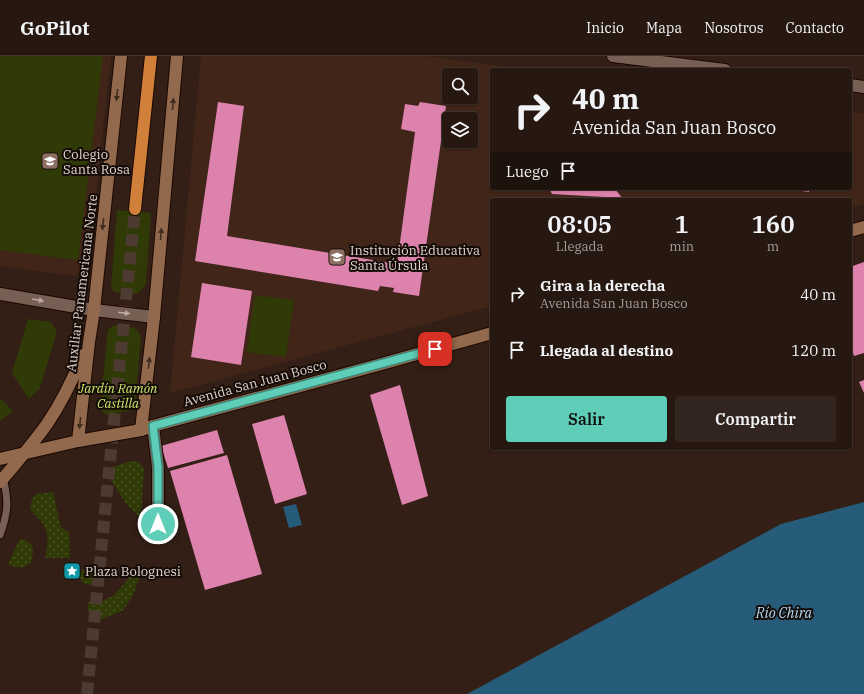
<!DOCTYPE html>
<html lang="es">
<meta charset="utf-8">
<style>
:root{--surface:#261710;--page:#32241e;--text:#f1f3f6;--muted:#a49f9f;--line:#423630;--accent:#5eceb8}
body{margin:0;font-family:"IBM Plex Serif",serif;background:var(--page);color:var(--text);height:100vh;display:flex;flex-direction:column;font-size:15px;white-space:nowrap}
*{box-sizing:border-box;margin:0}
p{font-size:13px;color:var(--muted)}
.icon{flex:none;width:22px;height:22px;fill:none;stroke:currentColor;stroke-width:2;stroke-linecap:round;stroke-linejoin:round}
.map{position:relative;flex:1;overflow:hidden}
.sheet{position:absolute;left:490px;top:142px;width:362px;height:252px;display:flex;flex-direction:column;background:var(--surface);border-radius:4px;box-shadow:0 1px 3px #0004,0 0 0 1px var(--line)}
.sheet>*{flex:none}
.top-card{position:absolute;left:490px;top:12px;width:362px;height:122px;border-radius:4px;box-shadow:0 1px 3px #0004,0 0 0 1px var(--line);background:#261710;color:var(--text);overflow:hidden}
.controls{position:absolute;left:442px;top:12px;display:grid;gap:8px}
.controls a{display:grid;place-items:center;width:36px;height:36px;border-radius:4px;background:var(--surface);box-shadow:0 1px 3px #0004,0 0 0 1px var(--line);font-size:20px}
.pin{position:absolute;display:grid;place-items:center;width:34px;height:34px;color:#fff;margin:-17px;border-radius:8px;box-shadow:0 2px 6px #0006}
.me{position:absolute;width:44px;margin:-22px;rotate:0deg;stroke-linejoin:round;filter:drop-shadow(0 0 3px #0008)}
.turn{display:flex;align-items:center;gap:14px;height:84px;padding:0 16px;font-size:18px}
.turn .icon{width:52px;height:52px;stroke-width:2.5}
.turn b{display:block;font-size:28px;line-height:34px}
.then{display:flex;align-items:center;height:38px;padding:0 16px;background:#0003;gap:8px;font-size:15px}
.eta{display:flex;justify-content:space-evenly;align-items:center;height:68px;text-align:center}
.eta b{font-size:24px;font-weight:600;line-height:28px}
.button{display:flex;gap:8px;margin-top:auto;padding:8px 16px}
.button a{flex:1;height:46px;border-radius:4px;background:var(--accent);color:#111;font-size:16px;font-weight:600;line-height:46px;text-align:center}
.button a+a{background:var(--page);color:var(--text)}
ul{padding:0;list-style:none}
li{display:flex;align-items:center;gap:12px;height:56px;padding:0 16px}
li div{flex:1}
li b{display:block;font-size:15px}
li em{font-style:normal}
header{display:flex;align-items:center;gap:24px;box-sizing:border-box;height:56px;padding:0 20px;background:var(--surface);border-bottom:1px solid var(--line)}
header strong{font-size:19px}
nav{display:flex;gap:22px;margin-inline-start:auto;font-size:14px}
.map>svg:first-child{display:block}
.built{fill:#402518;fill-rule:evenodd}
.green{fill:#2f3a06}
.garden{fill:url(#garden-dots)}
.water{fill:#265c79}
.building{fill:#dd82ac}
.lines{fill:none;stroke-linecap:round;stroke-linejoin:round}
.highway-tunnel{stroke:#4d3a30;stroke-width:12;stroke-dasharray:12 6;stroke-linecap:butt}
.lane-casing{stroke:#1a0802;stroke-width:9}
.street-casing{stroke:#1a0802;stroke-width:14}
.secondary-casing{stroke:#1a0802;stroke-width:14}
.highway-casing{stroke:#1a0802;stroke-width:14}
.lane{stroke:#775f54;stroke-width:7}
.street{stroke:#775f54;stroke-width:12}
.secondary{stroke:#92694c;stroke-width:12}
.highway{stroke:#d1803b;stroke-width:12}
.oneway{fill:#402c1f}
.oneway2{fill:#bbaaa2}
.route-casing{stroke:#3d8678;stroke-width:10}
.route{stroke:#5eceb8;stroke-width:7}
.labels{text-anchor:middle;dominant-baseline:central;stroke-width:4;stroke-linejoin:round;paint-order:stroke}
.poi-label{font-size:13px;fill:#e0d3cc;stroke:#140b07;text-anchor:start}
.street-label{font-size:13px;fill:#e0d3cc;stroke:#140b07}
.park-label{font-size:13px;font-style:italic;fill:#cbe76c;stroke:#140b07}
.water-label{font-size:14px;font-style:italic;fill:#afdcf8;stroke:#140b07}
</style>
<header>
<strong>GoPilot</strong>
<nav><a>Inicio</a><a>Mapa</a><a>Nosotros</a><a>Contacto</a></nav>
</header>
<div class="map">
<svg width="864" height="638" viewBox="0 0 864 638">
<defs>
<pattern id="garden-dots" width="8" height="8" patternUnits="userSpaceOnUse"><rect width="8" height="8" fill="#2f3a06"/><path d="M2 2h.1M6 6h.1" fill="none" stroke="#4d5629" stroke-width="1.8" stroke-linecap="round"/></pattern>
</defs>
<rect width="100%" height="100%" fill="#331f15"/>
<g class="built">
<path d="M0,0H111L88,211L75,220L0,210Z"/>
<path d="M201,0H424L530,14H492V132H850V56L864,58V148L850,152V144H492V250L170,337ZM449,19H471V41H449ZM449,63H471V85H449Z"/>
</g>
<g class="green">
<path d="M0,0H103L78,204L0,194Z"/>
<path d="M117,154L151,157L146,228L142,233L137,238L115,236L111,232Z"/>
<path d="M255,239L294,244L286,301L247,296Z"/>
<path d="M28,263L51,266L57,276L40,332L29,343L12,317Z"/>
<path d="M115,269C125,270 138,269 141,281L135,349L131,354L110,359C105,359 101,355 100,351L108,274L111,271Z"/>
<path d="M0,342L13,355L0,365Z"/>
</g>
<g class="garden">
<path d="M131,405C138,406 140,406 144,412L141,463L125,446L109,421L110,412Z"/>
<path d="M53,436L61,472L69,476L70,502H45C48,488 50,477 41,465C37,461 33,457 30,452L32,443L36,438Z"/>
<path d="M20,483C27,483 34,489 33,496C33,500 31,504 31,507L22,512L8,509L15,493Z"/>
<circle cx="89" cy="520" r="9"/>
<path d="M130,519L140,520L133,540L122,555L96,565L92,559L87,554L88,546L99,547L114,539L126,526Z"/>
</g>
<g class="water">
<path d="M864,446V638H467L781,468Z"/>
<path d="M296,448L302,469L289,472L283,451Z"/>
</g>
<g class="building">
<path d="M218,46L244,50L227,180L397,208L415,76L401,73L405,48L418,50L420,46L446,50L419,240L393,236L394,232L380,230L378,235L195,205Z"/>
<path d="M549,132H618L616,134L622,142L552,138Z"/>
<path d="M788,132H809V136L788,133Z"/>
<path d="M864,206V297L854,300L850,287V211Z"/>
<path d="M202,227L252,235L241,309L191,301Z"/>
<path d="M864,324V337L859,326Z"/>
<path d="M400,329L428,440L402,449L370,339Z"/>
<path d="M284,359L307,438L275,448L252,368Z"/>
<path d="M217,374L224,397L168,412L161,390Z"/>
<path d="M227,399L262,518L205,534L170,415Z"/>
</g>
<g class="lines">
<path class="highway-tunnel" d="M87,638L135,153"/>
<g class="lane-casing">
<path id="lane" d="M0,479C8,457 9,445 3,422"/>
</g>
<g class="street-casing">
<g id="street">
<path d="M613,0L725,14"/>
<path d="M850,29L864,31"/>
<path d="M0,238L94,254L154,261"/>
<path d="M153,370L158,411V468"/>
</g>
</g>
<g class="secondary-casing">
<g id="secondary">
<path d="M850,175L864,171"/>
<path d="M141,374L154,261L177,0"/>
<path d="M78,385L89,286L94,254L121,0"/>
<path d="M0,403L78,385L141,374L153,370L378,309L492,277"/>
<path d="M0,426C16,407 33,388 47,368C62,346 73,323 83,299"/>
</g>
</g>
<g class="highway-casing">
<path id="highway" d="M135,153L151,0"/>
</g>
<use href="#lane" class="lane"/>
<use href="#street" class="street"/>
<use href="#secondary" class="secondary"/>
<use href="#highway" class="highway"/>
</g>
<defs><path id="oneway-solid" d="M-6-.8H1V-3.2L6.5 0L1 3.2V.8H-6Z"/></defs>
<g class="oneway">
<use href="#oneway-solid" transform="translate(117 39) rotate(96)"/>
<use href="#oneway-solid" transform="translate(173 48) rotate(-85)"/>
<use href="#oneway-solid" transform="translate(103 168) rotate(96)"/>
<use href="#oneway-solid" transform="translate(161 178) rotate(-85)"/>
<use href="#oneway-solid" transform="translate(149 307) rotate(-83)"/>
<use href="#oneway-solid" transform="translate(80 367) rotate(96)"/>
</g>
<g class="oneway2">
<use href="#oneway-solid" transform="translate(38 244) rotate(10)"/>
<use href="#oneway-solid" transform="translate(124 257) rotate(7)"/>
</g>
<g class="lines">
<g class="route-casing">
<path id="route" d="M158,468V411L153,370L435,293"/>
</g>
<use href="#route" class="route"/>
</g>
<defs>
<g id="school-square" transform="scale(0.9)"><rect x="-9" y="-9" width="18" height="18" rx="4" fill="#8d6e63" stroke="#140b07"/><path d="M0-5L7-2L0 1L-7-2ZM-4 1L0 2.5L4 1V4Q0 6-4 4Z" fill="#fff"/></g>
<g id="sight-square" transform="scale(0.9)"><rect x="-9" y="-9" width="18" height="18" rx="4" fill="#0f9aa8" stroke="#140b07"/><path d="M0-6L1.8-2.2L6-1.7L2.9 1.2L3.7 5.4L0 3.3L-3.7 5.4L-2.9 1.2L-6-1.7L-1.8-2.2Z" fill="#fff"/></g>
</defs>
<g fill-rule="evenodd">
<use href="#school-square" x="50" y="105"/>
<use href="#school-square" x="337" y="201"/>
<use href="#sight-square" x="72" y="515"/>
</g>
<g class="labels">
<g class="poi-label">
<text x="63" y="98">Colegio<tspan x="63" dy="15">Santa Rosa</tspan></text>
<text x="350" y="194">Institución Educativa<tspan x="350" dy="15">Santa Úrsula</tspan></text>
<text x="85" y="515">Plaza Bolognesi</text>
</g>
<g class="street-label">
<text transform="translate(82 227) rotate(-83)">Auxiliar Panamericana Norte</text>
<text transform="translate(255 327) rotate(-15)">Avenida San Juan Bosco</text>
</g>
<g class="park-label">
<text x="118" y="332">Jardín Ramón<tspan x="118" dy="15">Castilla</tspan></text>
</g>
<g class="water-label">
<text x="784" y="557">Río Chira</text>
</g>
</g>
</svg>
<div class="controls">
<a><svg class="icon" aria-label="search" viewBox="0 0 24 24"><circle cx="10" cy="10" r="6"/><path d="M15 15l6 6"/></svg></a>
<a><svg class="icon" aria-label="layers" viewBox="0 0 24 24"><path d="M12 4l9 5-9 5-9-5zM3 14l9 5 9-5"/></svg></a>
</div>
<div class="pin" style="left:435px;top:293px;background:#d93025"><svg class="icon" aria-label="arrive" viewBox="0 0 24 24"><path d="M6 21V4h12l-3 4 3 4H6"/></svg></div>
<svg class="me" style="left:158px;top:468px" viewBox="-20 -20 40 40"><circle r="17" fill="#5eceb8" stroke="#fff" stroke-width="3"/><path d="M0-11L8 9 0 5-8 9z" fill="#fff"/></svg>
<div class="top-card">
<div class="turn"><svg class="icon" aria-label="right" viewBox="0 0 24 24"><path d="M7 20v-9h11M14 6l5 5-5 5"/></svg><div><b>40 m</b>Avenida San Juan Bosco</div></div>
<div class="then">Luego<svg class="icon" aria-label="arrive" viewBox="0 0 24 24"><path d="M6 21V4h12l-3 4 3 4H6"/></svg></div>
</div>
<section class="sheet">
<div class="eta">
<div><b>08:05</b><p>Llegada</p></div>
<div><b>1</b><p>min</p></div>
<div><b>160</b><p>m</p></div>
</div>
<ul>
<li><svg class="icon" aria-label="right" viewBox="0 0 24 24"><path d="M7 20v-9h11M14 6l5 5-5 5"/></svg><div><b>Gira a la derecha</b><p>Avenida San Juan Bosco</p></div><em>40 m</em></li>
<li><svg class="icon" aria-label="arrive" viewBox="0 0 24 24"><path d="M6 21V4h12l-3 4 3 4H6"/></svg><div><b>Llegada al destino</b></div><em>120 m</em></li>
</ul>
<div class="button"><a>Salir</a><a>Compartir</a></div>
</section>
</div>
